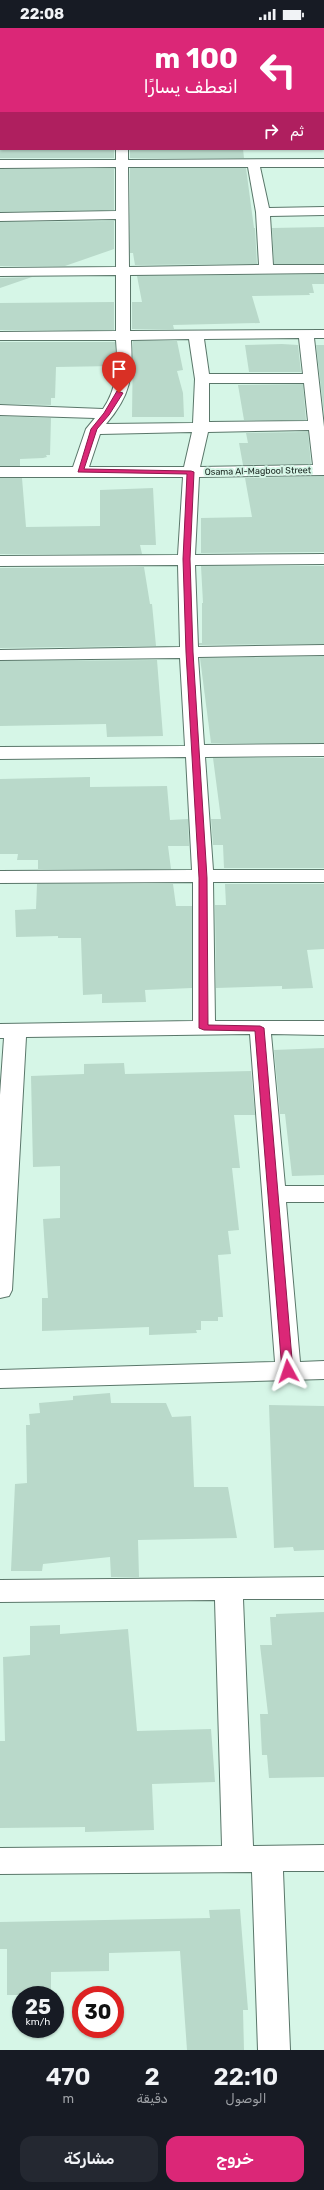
<!DOCTYPE html>
<html lang="ar">
<meta charset="utf-8">
<style>
:root{--surface:#171b24;--page:#242831;--text:#f1f3f6;--muted:#9ea1a6;--accent:#db2777}
body{margin:0;font-family:Rubik,Vazirmatn,sans-serif;background:var(--page);color:var(--text);direction:rtl;height:100vh;display:flex;flex-direction:column;font-size:15px;white-space:nowrap}
*{box-sizing:border-box;margin:0}
p{font-size:13px;color:var(--muted)}
.icon{flex:none;width:22px;height:22px;fill:none;stroke:currentColor;stroke-width:2;stroke-linecap:round;stroke-linejoin:round}
.map{position:relative;height:2022px;overflow:hidden;direction:ltr}
.sheet{display:flex;flex-direction:column;background:var(--surface);flex:1}
.sheet>*{flex:none}
.hud{position:absolute;left:0px;top:0px;width:324px;height:122px;box-shadow:0 1px 3px #0004;direction:rtl;background:#db2777;color:#fff;overflow:hidden}
.speed{position:absolute;left:12px;top:1958px;display:flex;gap:8px;font-size:20px;font-weight:700;text-align:center}
.speed>*{display:grid;place-content:center;width:52px;height:52px;border-radius:50%;background:var(--surface);box-shadow:0 1px 3px #0004;line-height:1}
.speed small{font-size:10px;font-weight:400}
.speed .limit{border:6px solid #d22;background:#fff;color:#111}
.pin{position:absolute;display:grid;place-items:center;width:34px;height:34px;color:#fff;margin:-41px -17px;border-radius:50% 50% 50% 0;rotate:-45deg;box-shadow:0 0 4px #0007}
.pin .icon{rotate:45deg}
.me{position:absolute;width:44px;margin:-22px;rotate:355deg;stroke-linejoin:round;filter:drop-shadow(0 0 3px #0008)}
.turn{display:flex;align-items:center;gap:14px;height:84px;padding:0 20px;font-size:18px}
.turn .icon{width:52px;height:52px;stroke-width:2.5}
.turn b{display:block;font-size:28px;line-height:34px}
.then{display:flex;align-items:center;height:38px;padding:0 20px;background:#0003;gap:8px;font-size:15px}
.eta{display:flex;justify-content:space-evenly;align-items:center;height:68px;text-align:center}
.eta b{font-size:24px;font-weight:600;line-height:28px}
.cta{display:flex;gap:8px;margin-top:auto;padding:8px 20px}
.cta a{flex:1;height:46px;border-radius:12px;background:var(--accent);color:#fff;font-size:16px;font-weight:600;line-height:46px;text-align:center}
.cta a+a{background:var(--page);color:var(--text)}
.status{display:flex;justify-content:space-between;align-items:center;height:28px;padding:0 20px;background:var(--surface);direction:ltr}
.status svg{height:11px;fill:currentColor}
.map>svg:first-child{display:block}
.building{fill:#b9d9ca}
.lines{fill:none;stroke-linecap:round;stroke-linejoin:round}
.minor-casing{stroke:#5a776a;stroke-width:2}
.minor{fill:#fff;fill-rule:evenodd}
.route{fill:#db2777;stroke:#8e194d}
.labels{text-anchor:middle;dominant-baseline:central;stroke-width:4;stroke-linejoin:round;paint-order:stroke}
.far-street-label{font-size:9px;fill:#16221c;stroke:#d6f6e7}
</style>
<div class="status"><b>22:08</b><svg viewBox="0 0 49 12"><path d="M0 12V9h3v3zM5 12V6h3v6zM10 12V3h3v9zM15 12V0h3v12zM26 1h20v11H26zM47 4h2v5h-2z"/></svg></div>
<div class="map">
<svg width="324" height="2022" viewBox="0 0 324 2022">
<rect width="100%" height="100%" fill="#d6f6e7"/>
<g class="building">
<rect x="0" y="121" width="114" height="9"/>
<path d="M130,121H243L244,130H130Z"/>
<path d="M130,140H246L254,200H255L257,236L135,237L133,225H130Z"/>
<path d="M0,141H114V182L0,184Z"/>
<path d="M114,193V221L65,238H0V194Z"/>
<path d="M324,199V236H274L272,200Z"/>
<path d="M324,246V256H312L314,265H309L310,267L252,268L260,295L173,297L174,301H132V274H142L137,248Z"/>
<path d="M0,249V250L32,249L0,260Z"/>
<path d="M114,274V302H0V275Z"/>
<path d="M133,313H177L183,342L177,343L183,365L184,389H132Z"/>
<path d="M0,314H115V338L56,339L55,370H51V377L0,376Z"/>
<path d="M282,316L298,317L301,344H249L245,317Z"/>
<path d="M316,317H324V386Z"/>
<path d="M303,356L306,392H244L238,357Z"/>
<path d="M0,388L51,390L50,427H46L47,429L43,430L20,431V438H0Z"/>
<path d="M308,404L311,436L243,437L239,415H248L246,405Z"/>
<path d="M324,448V524L201,525V490L252,489L245,450Z"/>
<path d="M0,450H22L26,499L100,498V462L153,460L156,517H140L142,526H0Z"/>
<path d="M201,538H324V616L199,617V615H202V575H203Z"/>
<path d="M144,539L150,576H152L156,618L0,620V540Z"/>
<path d="M324,628V715H211L200,630Z"/>
<path d="M157,632L163,708L107,709L106,696L0,698V633Z"/>
<path d="M213,730H324V840H224L223,817H213L211,791H221Z"/>
<path d="M90,749V759L167,758L170,792L188,791L189,818H168L171,841H38V832H17L18,826H0V751Z"/>
<path d="M37,856H173L176,878H192V960L145,962L146,974L102,975V966L83,967L81,910H58V908L16,909L15,882L36,881Z"/>
<path d="M225,856H324V921L307,922L313,960L282,961V958L216,960L215,877H226Z"/>
<path d="M324,1020V1147L292,1148L285,1086H280L274,1022Z"/>
<path d="M124,1035L125,1046L251,1043L255,1087H234L240,1140H232L239,1202L228,1203L231,1226L218,1227L223,1289H218V1293H201V1302H196L197,1305L149,1307V1299L42,1303V1270H48L43,1191L60,1190V1138L33,1139L31,1048L84,1046V1036Z"/>
<path d="M110,1365L111,1375H166L172,1389L191,1388L194,1459H228L237,1510L138,1512L139,1549H111L110,1529L43,1536L42,1543H11L15,1456L27,1455L26,1397H30L29,1386L40,1385L39,1375L73,1372V1368Z"/>
<path d="M269,1377L324,1378V1522L294,1523L293,1519L274,1520Z"/>
<path d="M324,1584V1749L269,1750L267,1727H262L260,1686H268L260,1617H272L270,1589H276V1586Z"/>
<path d="M60,1597V1606L128,1601L137,1703L211,1701L215,1754L152,1756L154,1802L85,1804V1799L0,1800V1713H5L3,1629L30,1627V1598Z"/>
<path d="M240,1881L248,1982H243L244,2022H187L180,1923L109,1925V1943L51,1944V1967H7V1921H0V1894L210,1890L209,1882Z"/>
</g>
<g class="lines">
<g class="minor-casing">
<g id="minor">
<path d="M0,0H79L1,1L0,4Z"/>
<rect x="116" y="0" width="12" height="1"/>
<rect x="323" y="38" width="1" height="6"/>
<rect x="0" y="39" width="1" height="6"/>
<rect x="323" y="85" width="1" height="8"/>
<rect x="0" y="87" width="1" height="8"/>
<path d="M116,121H128V132L324,131V139H260L269,180L324,179V187L270,188L273,237H324V245L130,247V303L324,302V310H314L324,399V447L199,449L195,527L324,526V536L195,537L198,619L324,617V627L198,629L204,717L324,716V728L205,729L213,842H324V854H213L215,993H324V1007L271,1006L285,1158H324V1174H286L300,1334L324,1333V1351L0,1360V1342L275,1334L250,1006L26,1009L12,1262L9,1268L0,1270V1067L4,1010H0V996L193,993V854L0,855V843L192,842L186,729L0,731V719L185,718L180,630L0,632V622L180,619L178,537L0,538V528L178,527L183,449H0V439H73L86,401L95,390L0,387V377L103,381C118,359 118,337 116,312H0V304L116,303V247L0,248V240L116,239V191L0,193V185L116,183V139L0,140V132H116ZM128,139H248L256,184L259,237L129,239ZM299,310L303,346H209L204,311ZM189,311L195,351L193,395L106,396C131,367 133,348 131,312ZM209,355H304L308,393L209,394ZM309,402L313,437L200,439L208,404ZM192,404L184,439H89L100,406Z"/>
<path d="M324,1549V1571H243L253,1818L324,1817V1843H283L290,2022H258L252,1844L0,1846V1820L222,1818L215,1572L0,1574V1552Z"/>
</g>
</g>
<use href="#minor" class="minor"/>
</g>
<path class="route" d="M117,363L123,365L109,387L97,401L84,441L191,443L194,444L190,531L193,624L207,850L208,997L260,998L264,1000L293,1343L288,1346L282,1343L255,1003L204,1002L199,1000V850L186,624L183,531L187,446L78,444L91,401L104,385Z"/>
<g class="labels">
<g class="far-street-label">
<text transform="translate(258 443) rotate(-1)">Osama Al-Magbool Street</text>
</g>
</g>
</svg>
<div class="speed"><div>25<small>km/h</small></div><div class="limit">30</div></div>
<div class="pin" style="left:119px;top:365px;background:#d93025"><svg class="icon" aria-label="arrive" viewBox="0 0 24 24"><path d="M6 21V4h12l-3 4 3 4H6"/></svg></div>
<svg class="me" style="left:288px;top:1343px" viewBox="-20 -20 40 40"><path d="M0-17L14 15 0 8-14 15z" fill="#db2777" stroke="#fff" stroke-width="4"/></svg>
<div class="hud">
<div class="turn"><svg class="icon" aria-label="left" viewBox="0 0 24 24"><path d="M17 20v-9H6M10 6l-5 5 5 5"/></svg><div><b>100 m</b>انعطف يسارًا</div></div>
<div class="then">ثم<svg class="icon" aria-label="right" viewBox="0 0 24 24"><path d="M7 20v-9h11M14 6l5 5-5 5"/></svg></div>
</div>
</div>
<section class="sheet">
<div class="eta">
<div><b>22:10</b><p>الوصول</p></div>
<div><b>2</b><p>دقيقة</p></div>
<div><b>470</b><p>m</p></div>
</div>
<div class="cta"><a>خروج</a><a>مشاركة</a></div>
</section>
